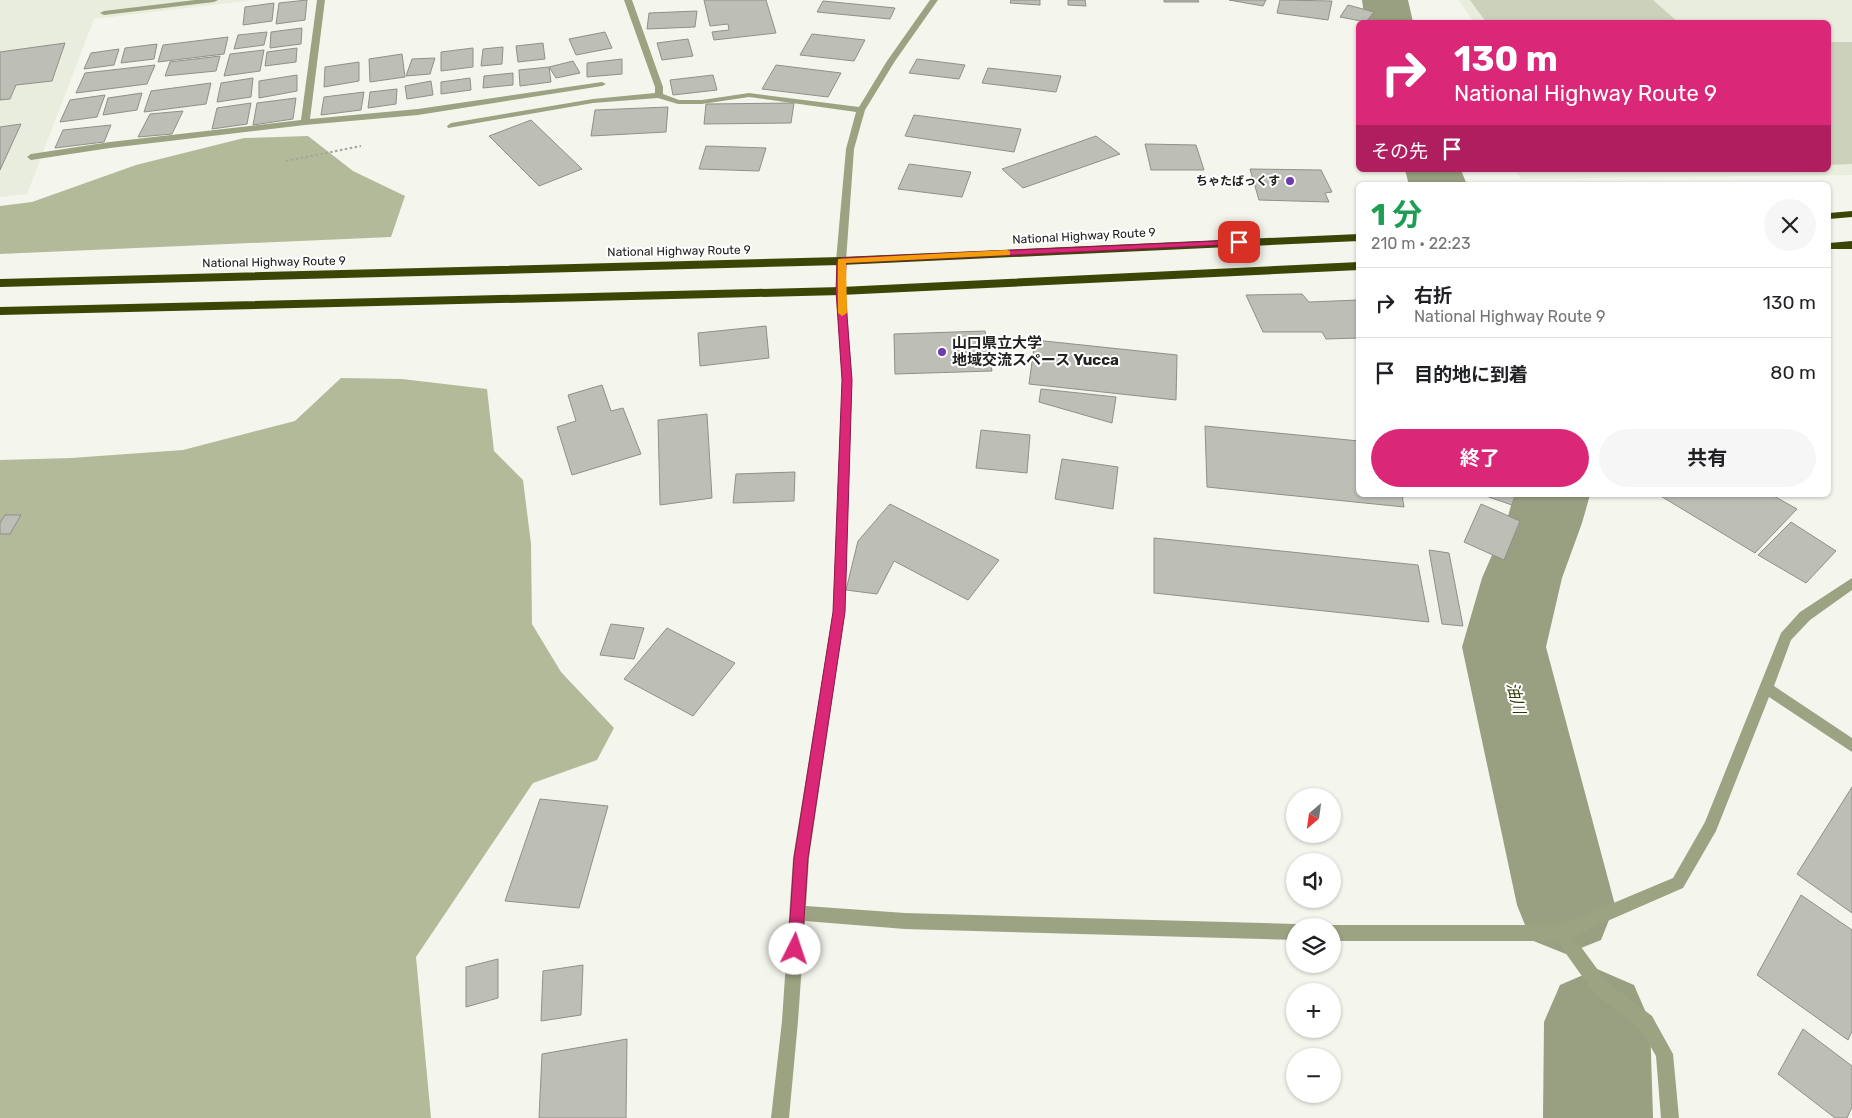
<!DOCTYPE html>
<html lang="ja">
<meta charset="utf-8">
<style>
:root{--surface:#fff;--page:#f6f6f6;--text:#202124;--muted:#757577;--line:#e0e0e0;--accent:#db2777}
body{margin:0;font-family:Rubik,"Noto Sans JP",sans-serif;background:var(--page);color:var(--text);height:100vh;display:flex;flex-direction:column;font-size:19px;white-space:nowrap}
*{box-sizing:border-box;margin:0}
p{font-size:16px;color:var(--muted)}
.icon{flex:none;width:28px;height:28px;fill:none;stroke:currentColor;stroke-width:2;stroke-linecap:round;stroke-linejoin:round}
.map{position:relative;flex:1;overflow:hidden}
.details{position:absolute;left:1356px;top:182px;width:475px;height:315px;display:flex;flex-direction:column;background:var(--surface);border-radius:8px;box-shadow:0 1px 4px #0004}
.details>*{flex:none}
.hud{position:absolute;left:1356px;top:20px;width:475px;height:152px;border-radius:8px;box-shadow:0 1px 4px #0004;background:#db2777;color:#fff;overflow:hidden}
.needle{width:32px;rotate:209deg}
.controls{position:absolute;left:1286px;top:788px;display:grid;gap:10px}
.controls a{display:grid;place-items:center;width:55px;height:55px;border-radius:50%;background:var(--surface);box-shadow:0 1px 4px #0004;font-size:25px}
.pin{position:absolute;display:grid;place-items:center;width:42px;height:42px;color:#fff;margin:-21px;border-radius:10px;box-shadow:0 2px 8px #0006}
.me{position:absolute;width:55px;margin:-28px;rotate:4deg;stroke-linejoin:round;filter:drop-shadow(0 0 4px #0008)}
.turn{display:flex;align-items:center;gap:18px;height:105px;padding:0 15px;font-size:22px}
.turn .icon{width:65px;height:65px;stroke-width:2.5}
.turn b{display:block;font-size:35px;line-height:42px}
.then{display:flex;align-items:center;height:48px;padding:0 15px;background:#0003;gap:10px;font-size:19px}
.round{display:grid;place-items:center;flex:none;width:52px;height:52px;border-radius:26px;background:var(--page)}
.head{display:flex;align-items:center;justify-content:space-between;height:85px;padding:0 15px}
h1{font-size:30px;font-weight:700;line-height:38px;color:#1e9e55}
.button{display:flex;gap:10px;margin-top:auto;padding:10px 15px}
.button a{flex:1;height:58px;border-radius:30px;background:var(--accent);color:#fff;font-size:20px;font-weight:700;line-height:58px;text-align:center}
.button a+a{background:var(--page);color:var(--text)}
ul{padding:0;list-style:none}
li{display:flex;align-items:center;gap:15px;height:70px;padding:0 15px;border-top:1px solid var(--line)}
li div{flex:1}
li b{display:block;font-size:19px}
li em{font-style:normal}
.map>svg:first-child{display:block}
.built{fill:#e9eddd}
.green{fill:#ccd1bb}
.forest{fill:#b2ba9a}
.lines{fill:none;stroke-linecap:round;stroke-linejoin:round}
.river{fill:#98a081;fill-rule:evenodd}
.building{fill:#bdbfb7;stroke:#8f9189}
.path{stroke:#a3a49e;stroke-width:2;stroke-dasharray:2.5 2.5;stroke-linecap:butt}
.minor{fill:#9ba382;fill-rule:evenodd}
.highway{fill:#3b4505;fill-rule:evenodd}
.route{fill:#db2777;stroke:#8e194d}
.slow{fill:#f59e0b}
.poi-dot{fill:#6d3ab1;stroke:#fff;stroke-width:2}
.labels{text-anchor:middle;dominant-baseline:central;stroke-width:4;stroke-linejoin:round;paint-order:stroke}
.far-poi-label{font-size:12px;font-weight:bold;fill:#21221f;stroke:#fff;text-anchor:end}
.far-street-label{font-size:12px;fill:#21221f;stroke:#fff}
.poi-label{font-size:15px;font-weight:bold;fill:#21221f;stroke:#fff;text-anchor:start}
.water-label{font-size:16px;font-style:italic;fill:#303902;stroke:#fff}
</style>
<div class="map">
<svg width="1852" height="1118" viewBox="0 0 1852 1118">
<rect width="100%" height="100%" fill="#f4f6ed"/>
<g class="built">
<path d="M0,0H254L94,19L27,194L0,197Z"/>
<path d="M1458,0H1852V175L1521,179L1516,170H1829V22H1474Z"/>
</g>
<g class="green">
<path d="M1470,0H1653L1678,22H1486Z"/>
<path d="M1829,42H1852V164L1829,165Z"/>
</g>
<g class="forest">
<path d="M308,136L353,171L405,196L391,237L0,254V206L32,202L136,165L244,138Z"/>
<path d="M341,378L402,379L487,389L494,451L523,480L531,544L532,624L561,672L614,728L597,760L533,783L416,957L431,1118H0V460L71,458L183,450L295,421Z"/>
</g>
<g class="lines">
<g class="river">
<path d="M1362,0H1408L1413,22H1365Z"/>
<path d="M1405,170H1461L1467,185H1409Z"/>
<path d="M1514,495H1590L1582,523L1562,578L1546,647L1615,905L1601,940L1566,954L1531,940L1517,905L1462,647L1482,578L1506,523Z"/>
<path d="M1597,969L1634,985L1650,1022L1653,1118H1543L1544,1022L1560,985Z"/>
</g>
</g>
<g class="building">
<path d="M307,0L305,20L276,24L279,3Z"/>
<path d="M704,0H766L776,33L714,40L712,32L729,30L728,24L710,26Z"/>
<path d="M1011,0H1040V5L1010,3Z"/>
<path d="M1068,0H1085L1086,6L1068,5Z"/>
<path d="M1164,0H1198L1199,2H1164Z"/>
<path d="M1229,0H1266L1263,6Z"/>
<path d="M1280,0L1332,1L1328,20L1277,13Z"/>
<path d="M823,1L895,8L890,19L817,12Z"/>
<path d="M274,3L272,21L243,25L245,7Z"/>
<path d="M1348,5L1374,12L1366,22L1340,17Z"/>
<path d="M697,11L695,27L647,29L649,13Z"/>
<path d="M302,28L301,44L270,48L271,32Z"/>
<path d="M267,32L264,45L234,49L238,35Z"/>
<path d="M605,32L612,48L576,55L569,39Z"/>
<path d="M812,34L865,40L854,61L800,55Z"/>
<path d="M228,37L224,54L158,62L163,45Z"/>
<path d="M688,39L693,56L662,60L657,43Z"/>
<path d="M65,43L52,81L16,85L10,99L0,100V52Z"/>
<path d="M543,43L545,59L518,62L516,46Z"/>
<path d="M157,44L154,59L121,63L125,48Z"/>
<path d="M503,47L502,64L481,66L483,49Z"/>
<path d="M297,48L296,62L265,66L267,52Z"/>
<path d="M473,48V67L441,71V52Z"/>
<path d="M119,49L114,65L84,69L91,53Z"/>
<path d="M264,50L260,71L224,76L230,54Z"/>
<path d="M402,54L405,77L370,82L369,59Z"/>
<path d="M220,56L216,71L165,76L170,62Z"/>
<path d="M435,58L430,74L406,76L412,59Z"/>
<path d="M622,59V74L587,77V63Z"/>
<path d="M917,59L965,65L959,79L909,73Z"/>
<path d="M573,61L580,73L556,78L549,67Z"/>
<path d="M359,62V81L324,87L325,67Z"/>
<path d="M155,65L147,84L76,93L85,73Z"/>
<path d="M776,65L841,73L828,97L762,89Z"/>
<path d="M549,67L551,82L520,86L519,70Z"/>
<path d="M988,68L1061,76L1056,92L982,83Z"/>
<path d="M513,73V85L483,88L484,76Z"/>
<path d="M297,75V91L259,98V81Z"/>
<path d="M713,75L717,90L673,95L670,80Z"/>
<path d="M253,78L251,97L217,102L221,83Z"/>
<path d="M470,78L471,90L441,94V82Z"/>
<path d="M431,81L433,95L407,99L405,86Z"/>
<path d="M211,83L206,104L144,112L151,91Z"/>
<path d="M397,89L396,104L368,108L370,92Z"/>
<path d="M364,92L361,110L321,115L324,97Z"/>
<path d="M142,93L137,110L103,115L108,98Z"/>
<path d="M105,95L97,117L60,122L70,100Z"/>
<path d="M296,98L293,119L253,125L257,103Z"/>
<path d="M251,103L247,124L212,129L217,108Z"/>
<path d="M794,103L791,123L704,124L706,104Z"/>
<path d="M668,107L666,132L591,136L595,110Z"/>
<path d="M183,111L172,134L138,137L150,114Z"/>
<path d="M914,115L1021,129L1014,152L905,136Z"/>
<path d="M531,120L582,169L539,186L489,136Z"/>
<path d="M21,124L0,170V127Z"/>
<path d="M111,125L104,142L55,148L63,130Z"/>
<path d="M1096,136L1120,154L1023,188L1002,169Z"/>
<path d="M1145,144L1196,145L1204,170H1151Z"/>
<path d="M706,146L766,148L759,171L699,169Z"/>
<path d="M909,164L971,172L962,197L898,189Z"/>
<path d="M1250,169L1321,170L1332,192L1325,193L1329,202L1259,200Z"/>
<path d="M1302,294L1309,302L1359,300V338L1326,339L1322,332H1263L1246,295Z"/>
<path d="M766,326L769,358L700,366L698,333Z"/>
<path d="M985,331L992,371L895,374L894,334Z"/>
<path d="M1035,340L1177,355L1176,400L1029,384Z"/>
<path d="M602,385L611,411L623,408L641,454L572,475L557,427L576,421L568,395Z"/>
<path d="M1041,389L1116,397L1112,423L1039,402Z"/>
<path d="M707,414L712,498L660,505L658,420Z"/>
<path d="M1205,426L1359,441V495H1402L1404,507L1207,487Z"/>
<path d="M981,430L1030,435L1027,473L976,468Z"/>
<path d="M1062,459L1118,467L1113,509L1055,499Z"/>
<path d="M795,472L794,501L733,503L736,474Z"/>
<path d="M1483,495H1515L1512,505Z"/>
<path d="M1659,495H1772L1797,509L1755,553Z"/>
<path d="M890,504L999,560L968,600L894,561L877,594L846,590L858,541Z"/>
<path d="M1481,504L1520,521L1504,560L1464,542Z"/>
<path d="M5,515H21L10,534H0V523Z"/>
<path d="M1791,522L1836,551L1806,583L1758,555Z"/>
<path d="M1154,538L1418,565L1429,622L1154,593Z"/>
<path d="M1429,550L1449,553L1463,626L1442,624Z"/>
<path d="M611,624L644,628L634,659L600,655Z"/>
<path d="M667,628L735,663L693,716L624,679Z"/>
<path d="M1852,787V913L1797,874Z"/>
<path d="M540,799L608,806L579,908L505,901Z"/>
<path d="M1801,895L1852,930V1031L1848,1040L1757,975Z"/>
<path d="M498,959V998L466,1007V967Z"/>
<path d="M583,965L581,1015L541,1021L543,971Z"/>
<path d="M1803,1029L1852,1066V1107L1847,1118H1835L1778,1074Z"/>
<path d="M627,1039L626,1118H539L542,1054Z"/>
</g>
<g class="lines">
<path class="path" d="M286,161L361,146"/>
<g class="minor">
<path d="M195,0H218L214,2L104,15L100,13L104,11Z"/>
<path d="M317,0H325L310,119L418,109L602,82L606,84L602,86L418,115L305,125L110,148L31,160L27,157L31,154L110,142L301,120Z"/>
<path d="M624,0H632L663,87V94L679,100H702L749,93L859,107L887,61L930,0H938L895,61L865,110L854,149L846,261V291L852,380L845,612L809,858L806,906L905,913L1295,924L1300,926H1295V940L905,929L805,921L798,1021L789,1118H771L782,1021L793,858L833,612L842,380L836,291V261L846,149L856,112L749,97L702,104H678L658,98L593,103L448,128L447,126L451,123L593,99L655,93V87Z"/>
<path d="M1852,578V590L1810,620L1791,640L1774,686L1852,738V752L1769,697L1716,831L1683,888L1573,936L1606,981L1652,1016L1673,1054L1679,1118H1661L1656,1056L1640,1028L1594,993L1557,941H1332V926H1329L1332,925H1561L1673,878L1705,822L1781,633L1800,612Z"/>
</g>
<g class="highway">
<path d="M1852,211V217L1829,219V213Z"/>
<path d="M1359,234V241L841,265L0,287V279L841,257Z"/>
<path d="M1852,241V249H1829V243Z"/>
<path d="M1359,262V270L841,295L0,315V307L841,287Z"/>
</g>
</g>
<path class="route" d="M1239,240L1244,242L1242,244L846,263L845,291L852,380L845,612L808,858L802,949L800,955L795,957L790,955L788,949L794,858L833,612L842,380L836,291L837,261L841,258Z"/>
<path class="slow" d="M1007,250L1010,251V255L846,263L847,313L842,316L838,313V259Z"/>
<g class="poi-dot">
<circle cx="1290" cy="181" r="5"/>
<circle cx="942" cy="352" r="5"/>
</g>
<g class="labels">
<g class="far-poi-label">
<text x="1280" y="181">ちゃたばっくす</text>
</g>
<g class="far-street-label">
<text transform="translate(1084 236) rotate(-3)">National Highway Route 9</text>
<text transform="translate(679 251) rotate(-1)">National Highway Route 9</text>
<text transform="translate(274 262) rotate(-1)">National Highway Route 9</text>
</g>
<g class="poi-label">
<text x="952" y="343">山口県立大学<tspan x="952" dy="17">地域交流スペース Yucca</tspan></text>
</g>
<g class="water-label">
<text transform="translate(1516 698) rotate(76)">油川</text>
</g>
</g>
</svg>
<div class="controls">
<a><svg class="needle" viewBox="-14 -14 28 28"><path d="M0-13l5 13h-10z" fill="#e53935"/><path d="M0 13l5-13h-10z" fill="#757577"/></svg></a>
<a><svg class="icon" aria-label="sound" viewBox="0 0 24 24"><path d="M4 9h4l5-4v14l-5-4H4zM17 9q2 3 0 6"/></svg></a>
<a><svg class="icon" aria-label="layers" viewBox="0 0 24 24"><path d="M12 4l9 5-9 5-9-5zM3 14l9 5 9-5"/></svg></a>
<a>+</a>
<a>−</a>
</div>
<div class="pin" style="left:1239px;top:242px;background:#d93025"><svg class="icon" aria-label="arrive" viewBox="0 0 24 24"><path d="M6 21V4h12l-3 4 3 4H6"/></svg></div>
<svg class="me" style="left:795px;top:949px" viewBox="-20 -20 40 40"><circle r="19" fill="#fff"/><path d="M0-13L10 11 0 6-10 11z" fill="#db2777"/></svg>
<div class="hud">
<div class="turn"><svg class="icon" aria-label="right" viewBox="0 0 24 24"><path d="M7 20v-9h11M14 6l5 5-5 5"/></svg><div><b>130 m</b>National Highway Route 9</div></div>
<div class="then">その先<svg class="icon" aria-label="arrive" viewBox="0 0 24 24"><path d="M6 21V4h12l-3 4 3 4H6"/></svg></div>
</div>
<section class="details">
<div class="head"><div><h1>1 分</h1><p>210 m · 22:23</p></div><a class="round"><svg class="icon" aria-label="close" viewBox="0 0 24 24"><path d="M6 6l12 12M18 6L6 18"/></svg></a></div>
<ul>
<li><svg class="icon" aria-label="right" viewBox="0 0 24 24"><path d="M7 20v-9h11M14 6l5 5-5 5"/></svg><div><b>右折</b><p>National Highway Route 9</p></div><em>130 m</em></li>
<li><svg class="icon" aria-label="arrive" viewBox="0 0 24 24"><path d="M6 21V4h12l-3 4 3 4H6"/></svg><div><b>目的地に到着</b></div><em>80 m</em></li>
</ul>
<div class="button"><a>終了</a><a>共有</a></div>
</section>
</div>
